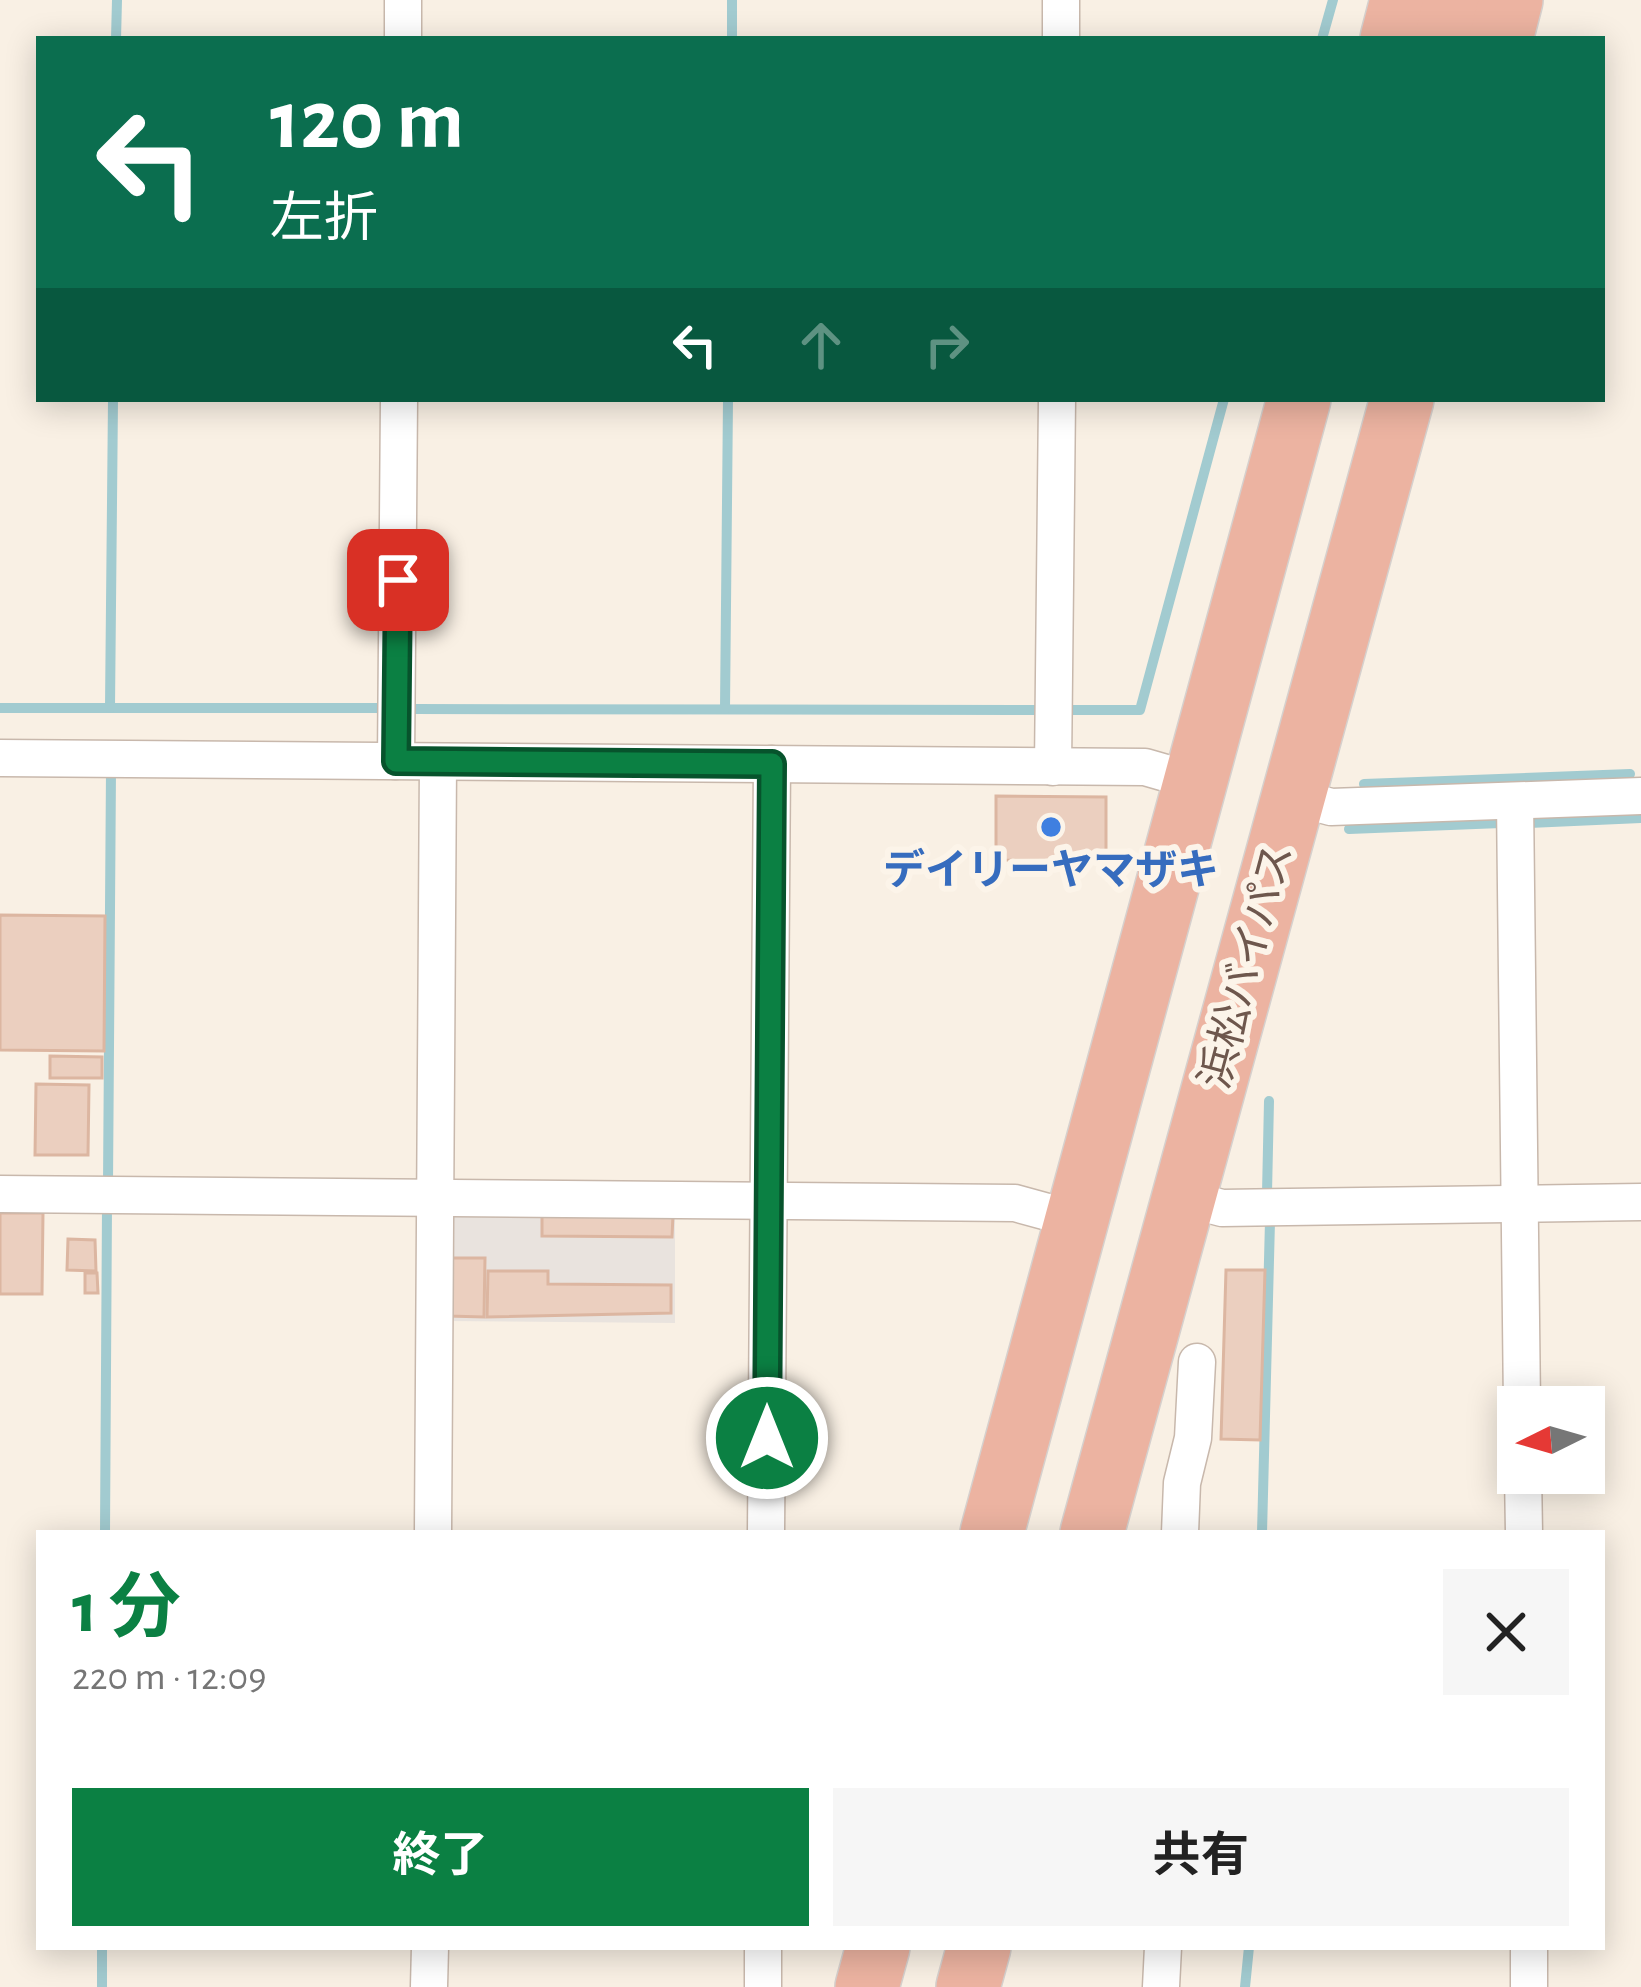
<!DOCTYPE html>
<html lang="ja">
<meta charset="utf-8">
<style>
:root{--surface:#fff;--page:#f6f6f6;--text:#222;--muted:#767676;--accent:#0b8043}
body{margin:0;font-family:"Alegreya Sans","Noto Sans JP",sans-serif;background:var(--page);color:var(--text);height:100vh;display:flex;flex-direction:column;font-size:45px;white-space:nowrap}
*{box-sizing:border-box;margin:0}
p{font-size:39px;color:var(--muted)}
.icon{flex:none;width:66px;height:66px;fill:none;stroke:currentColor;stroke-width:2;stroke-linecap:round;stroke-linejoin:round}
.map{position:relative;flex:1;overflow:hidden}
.details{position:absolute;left:36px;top:1530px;width:1569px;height:420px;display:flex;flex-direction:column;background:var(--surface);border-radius:0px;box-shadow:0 6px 30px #0003}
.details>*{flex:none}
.top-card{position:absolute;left:36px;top:36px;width:1569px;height:366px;border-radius:0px;box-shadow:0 6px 30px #0003;background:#0b6e4f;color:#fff;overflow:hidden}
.needle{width:78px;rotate:265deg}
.controls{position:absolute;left:1497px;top:1386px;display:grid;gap:24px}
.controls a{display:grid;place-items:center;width:108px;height:108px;border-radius:0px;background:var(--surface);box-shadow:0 6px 30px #0003;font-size:60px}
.pin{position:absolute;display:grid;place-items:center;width:102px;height:102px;color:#fff;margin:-51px;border-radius:24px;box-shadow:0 6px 18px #0006}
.me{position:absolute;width:132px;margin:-66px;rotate:0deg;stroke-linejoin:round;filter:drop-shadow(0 0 9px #0008)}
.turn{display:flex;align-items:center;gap:42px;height:252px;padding:0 36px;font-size:54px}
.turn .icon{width:156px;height:156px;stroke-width:2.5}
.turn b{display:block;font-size:84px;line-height:102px}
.lanes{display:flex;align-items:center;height:114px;padding:0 36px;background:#0003;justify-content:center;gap:60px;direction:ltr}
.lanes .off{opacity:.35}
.round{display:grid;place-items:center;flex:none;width:126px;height:126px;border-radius:0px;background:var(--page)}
.headline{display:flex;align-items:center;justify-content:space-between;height:204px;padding:0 36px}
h1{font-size:72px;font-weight:700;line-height:90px;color:var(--accent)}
.primary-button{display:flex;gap:24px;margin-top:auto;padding:24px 36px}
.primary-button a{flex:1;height:138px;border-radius:0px;background:var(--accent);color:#fff;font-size:48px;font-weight:700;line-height:138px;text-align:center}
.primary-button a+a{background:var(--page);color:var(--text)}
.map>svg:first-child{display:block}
.industrial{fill:#e9e3de}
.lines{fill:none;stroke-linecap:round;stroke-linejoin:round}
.stream{stroke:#a2cbd0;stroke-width:10}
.building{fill:#ebcfbf;stroke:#dcb6a1;stroke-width:3}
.street-casing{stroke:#c8b8ac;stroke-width:39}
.highway-casing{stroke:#d6d0cd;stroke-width:66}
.street{stroke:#fff;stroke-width:36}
.highway{stroke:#ecb3a1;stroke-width:63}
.route-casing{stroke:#07532c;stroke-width:30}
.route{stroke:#0b8043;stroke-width:21}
.shop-dot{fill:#3f7fe0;stroke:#fcf4e9;stroke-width:4.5}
.labels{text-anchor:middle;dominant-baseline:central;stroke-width:12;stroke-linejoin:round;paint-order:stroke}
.shop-label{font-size:42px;font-weight:bold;fill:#366cbe;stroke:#fcf4e9}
.street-label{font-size:42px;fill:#6e574d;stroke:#fcf4e9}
</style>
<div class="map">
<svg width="1641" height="1987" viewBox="0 0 1641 1987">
<rect width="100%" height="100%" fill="#f9f0e4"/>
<path class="industrial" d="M454,1209L675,1211V1323L445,1321L446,1218Z"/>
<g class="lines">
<g class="stream">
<path d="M116,39L117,0"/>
<path d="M732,39V0"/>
<path d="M1322,39L1333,0"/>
<path d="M0,708H380"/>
<path d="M110,708L113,399"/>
<path d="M413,709L1037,710"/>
<path d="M725,709L728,399"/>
<path d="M1071,710H1140L1224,399"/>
<path d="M1364,784L1630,774"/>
<path d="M1529,823L1641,818"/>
<path d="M1349,829L1501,823"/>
<path d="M108,1184L111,770"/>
<path d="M1267,1193L1269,1101"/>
<path d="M105,1533L107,1207"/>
<path d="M1262,1533L1270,1221"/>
<path d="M102,1987V1947"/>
<path d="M1245,1987L1249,1947"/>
</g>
</g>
<g class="building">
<path d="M996,796L1106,797V858L1093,857V861L996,860Z"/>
<path d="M0,915L105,916L104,1051L0,1050Z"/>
<path d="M50,1056L102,1057V1078H50Z"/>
<path d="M36,1084L89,1085L88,1155H35Z"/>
<path d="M0,1213H43L42,1294H0Z"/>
<path d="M542,1214L673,1215L672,1237L542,1236Z"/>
<path d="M68,1239L95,1240L96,1271L67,1270Z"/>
<path d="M449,1258H485L484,1317L448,1316Z"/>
<path d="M1226,1270H1265L1260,1440L1221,1439Z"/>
<path d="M488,1271H548V1284L671,1285V1313L487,1317Z"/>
<path d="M85,1273H97L98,1293H85Z"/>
</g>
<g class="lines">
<g class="street-casing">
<g id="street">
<path d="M403,39V0"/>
<path d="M1061,39V0"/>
<path d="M0,758L1145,767L1197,782"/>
<path d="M396,761L399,399"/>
<path d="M1053,767L1057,399"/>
<path d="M1294,797L1331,807L1641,796"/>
<path d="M1515,801L1522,1407"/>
<path d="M0,1194L1015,1203L1077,1220"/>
<path d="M1184,1198L1222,1208L1641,1202"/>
<path d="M1523,1473L1524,1533"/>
<path d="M433,1533L438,762"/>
<path d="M766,1533L772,764"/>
<path d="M1180,1533L1182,1483L1193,1438L1197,1362"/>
<path d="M1529,1947V1987"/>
<path d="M429,1987L430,1947"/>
<path d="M763,1987V1947"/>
<path d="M1161,1987L1163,1947"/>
</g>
</g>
<g class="highway-casing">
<g id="highway">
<path d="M1392,39L1402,0"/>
<path d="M1446,39L1456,0"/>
<path d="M1501,39L1511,0"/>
<path d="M992,1533L1299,399"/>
<path d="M1092,1533L1402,399"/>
<path d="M867,1987L878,1947"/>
<path d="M968,1987L979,1947"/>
</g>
</g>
<use href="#street" class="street"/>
<use href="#highway" class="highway"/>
</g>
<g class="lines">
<g class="route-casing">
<path id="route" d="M398,580L396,761L772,764L767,1438"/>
</g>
<use href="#route" class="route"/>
</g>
<circle class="shop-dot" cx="1051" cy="827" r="12"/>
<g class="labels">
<g class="shop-label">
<text x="1051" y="871">デイリーヤマザキ</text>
</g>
<g class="street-label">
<text transform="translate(1247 966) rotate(-75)">浜松バイパス</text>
</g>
</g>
</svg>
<div class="controls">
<a><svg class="needle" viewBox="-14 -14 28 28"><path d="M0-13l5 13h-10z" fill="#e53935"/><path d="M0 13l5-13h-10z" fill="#767676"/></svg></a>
</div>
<div class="pin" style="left:398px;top:580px;background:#d93025"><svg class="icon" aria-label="arrive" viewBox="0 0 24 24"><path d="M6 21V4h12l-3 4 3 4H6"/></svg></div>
<svg class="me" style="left:767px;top:1438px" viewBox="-20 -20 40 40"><circle r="17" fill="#0b8043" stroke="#fff" stroke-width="3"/><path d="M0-11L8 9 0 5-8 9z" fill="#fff"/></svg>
<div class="top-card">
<div class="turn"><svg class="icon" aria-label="left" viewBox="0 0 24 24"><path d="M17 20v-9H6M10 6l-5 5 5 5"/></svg><div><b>120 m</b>左折</div></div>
<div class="lanes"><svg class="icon" aria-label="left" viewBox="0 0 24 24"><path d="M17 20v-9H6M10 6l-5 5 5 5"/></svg><svg class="icon off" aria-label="ahead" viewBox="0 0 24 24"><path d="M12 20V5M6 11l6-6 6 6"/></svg><svg class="icon off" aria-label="right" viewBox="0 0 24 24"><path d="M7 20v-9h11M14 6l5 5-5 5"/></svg></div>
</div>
<section class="details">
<div class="headline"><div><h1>1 分</h1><p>220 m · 12:09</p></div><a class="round"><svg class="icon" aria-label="close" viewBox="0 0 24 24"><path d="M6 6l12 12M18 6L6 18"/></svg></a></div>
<div class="primary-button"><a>終了</a><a>共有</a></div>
</section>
</div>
